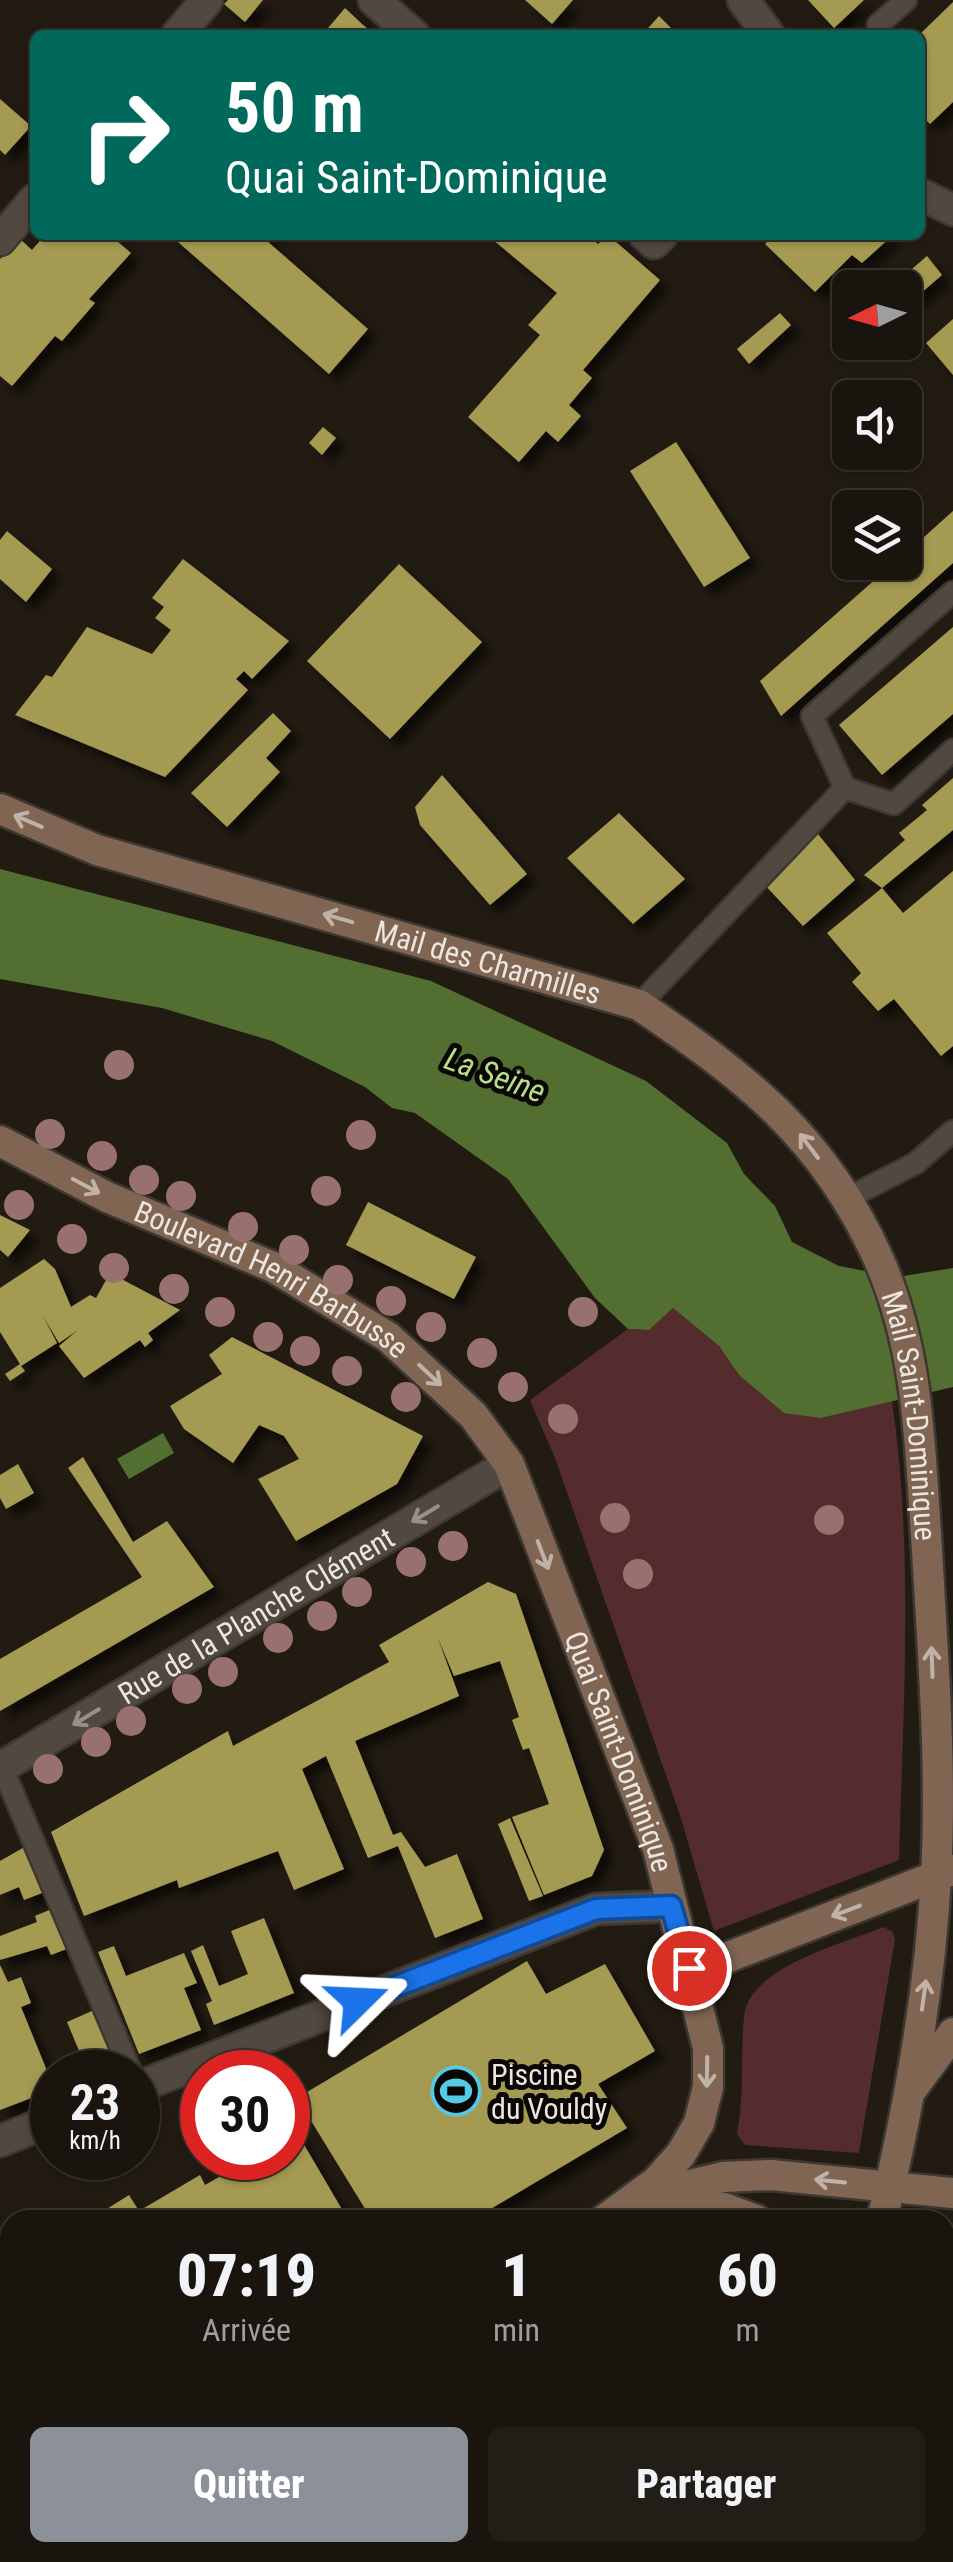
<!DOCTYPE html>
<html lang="fr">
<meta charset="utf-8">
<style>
:root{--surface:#1a140e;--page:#231d17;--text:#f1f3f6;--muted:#9f9e9e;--line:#38332e;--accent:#8c9099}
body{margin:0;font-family:"Roboto Condensed",sans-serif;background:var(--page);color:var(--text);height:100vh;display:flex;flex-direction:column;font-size:38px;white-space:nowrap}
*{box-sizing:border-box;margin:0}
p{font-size:32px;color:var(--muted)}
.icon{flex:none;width:55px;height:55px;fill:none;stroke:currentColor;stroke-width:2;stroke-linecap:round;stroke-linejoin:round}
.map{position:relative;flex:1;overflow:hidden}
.side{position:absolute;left:0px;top:2210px;width:955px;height:352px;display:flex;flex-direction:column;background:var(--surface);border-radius:30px 30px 0 0;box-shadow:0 2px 8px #0004,0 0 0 2px var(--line)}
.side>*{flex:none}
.guide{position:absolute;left:30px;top:30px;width:895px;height:210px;border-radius:15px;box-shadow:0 2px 8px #0004,0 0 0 2px var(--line);background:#00695c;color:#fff;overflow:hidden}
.needle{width:65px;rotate:265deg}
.buttons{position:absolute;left:832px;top:270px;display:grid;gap:20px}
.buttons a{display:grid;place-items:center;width:90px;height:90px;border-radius:15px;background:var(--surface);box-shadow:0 2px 8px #0004,0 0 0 2px var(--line);font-size:50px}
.speed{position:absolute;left:30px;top:2050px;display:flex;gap:20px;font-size:50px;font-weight:700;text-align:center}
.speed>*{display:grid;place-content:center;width:130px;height:130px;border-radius:50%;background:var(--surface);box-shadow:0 2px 8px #0004,0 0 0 2px var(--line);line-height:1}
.speed small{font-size:25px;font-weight:400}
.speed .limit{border:15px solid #d22;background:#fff;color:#111}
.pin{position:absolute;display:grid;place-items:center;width:85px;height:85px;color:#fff;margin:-42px;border:5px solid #fff;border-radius:50%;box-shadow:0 2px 10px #0007}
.me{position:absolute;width:110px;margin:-55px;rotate:69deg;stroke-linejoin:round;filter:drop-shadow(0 0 8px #0008)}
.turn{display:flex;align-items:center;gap:35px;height:210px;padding:0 30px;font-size:45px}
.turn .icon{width:130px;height:130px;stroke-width:2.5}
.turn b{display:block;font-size:70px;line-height:85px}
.eta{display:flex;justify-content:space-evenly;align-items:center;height:170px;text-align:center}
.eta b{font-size:60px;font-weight:800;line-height:70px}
.button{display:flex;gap:20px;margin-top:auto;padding:20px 30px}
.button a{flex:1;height:115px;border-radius:15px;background:var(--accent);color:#fff;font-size:40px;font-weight:800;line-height:115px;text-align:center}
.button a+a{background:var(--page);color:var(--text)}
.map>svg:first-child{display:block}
.green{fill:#552c2e}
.water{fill:#526e30}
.building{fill:#a49a51;filter:url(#shadow)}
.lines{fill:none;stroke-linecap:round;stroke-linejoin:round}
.lane-casing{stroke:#3c3732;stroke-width:25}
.street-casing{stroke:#3c3732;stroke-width:35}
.secondary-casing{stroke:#3c3732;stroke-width:35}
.lane{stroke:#51493f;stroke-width:20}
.street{stroke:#51493f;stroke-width:30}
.secondary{stroke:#816553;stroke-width:30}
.tree{fill:#98716e}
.oneway{stroke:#c1b2a8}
.oneway2{stroke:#969087}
.route-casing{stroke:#114b97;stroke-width:25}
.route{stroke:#1a73e8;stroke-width:18}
.labels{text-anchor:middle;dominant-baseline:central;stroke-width:10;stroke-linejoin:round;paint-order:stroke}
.street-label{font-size:30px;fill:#ebe6e0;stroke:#090604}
.poi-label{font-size:30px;fill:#ebe6e0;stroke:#090604;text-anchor:start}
.water-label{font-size:32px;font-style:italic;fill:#b5e087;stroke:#090604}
</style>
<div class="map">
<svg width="953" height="2562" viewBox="0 0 953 2562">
<defs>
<filter id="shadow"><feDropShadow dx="9" dy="9" stdDeviation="5" flood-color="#0009"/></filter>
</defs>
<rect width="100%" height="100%" fill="#221b12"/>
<g class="green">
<path d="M673,1308L719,1346L739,1375L821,1418L892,1401C914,1551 903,1709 899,1860L714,1931L680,1815L555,1458L530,1400L628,1329L649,1330Z"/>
<path d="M883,1927L892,1931L895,1939L859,2153L745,2145L737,2134C745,2091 740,2058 744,2017C748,1967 843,1944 883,1927Z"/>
</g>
<g class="water">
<path d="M0,869L431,981L646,1081L727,1143L744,1174L775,1206L792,1242L839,1266L897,1277L953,1268V1387L821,1418L784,1413L739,1375L719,1346L673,1308L649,1330L628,1329L595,1298L508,1179L415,1113L392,1108L365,1087L272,1041L162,1008L0,979Z"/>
<path d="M163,1433L174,1453L129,1479L117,1459Z"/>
<path d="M190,2553L505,2552L511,2562H174Z"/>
</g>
<g class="building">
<path d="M228,0H263L245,22L224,4Z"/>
<path d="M525,0H573L552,24Z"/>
<path d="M808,0H864L834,28Z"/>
<path d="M953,2V102L930,124L920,114V34Z"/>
<path d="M345,8L362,24L375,35H322Z"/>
<path d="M659,16L678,35H642Z"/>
<path d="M0,99L31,126L5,155L0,150Z"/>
<path d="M45,235H110L131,253L89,299L95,303L62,341L55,336L12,386L0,376V259L19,238L32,250Z"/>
<path d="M170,235H273L267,241L368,329L329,374Z"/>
<path d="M487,235H587L598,244L608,235L660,280L583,370L592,378L569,405L581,416L558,442L546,431L519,462L468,417L540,335L528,325L557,293Z"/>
<path d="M774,235H893L862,263L852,255L815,292L765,244Z"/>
<path d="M927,256L942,275L914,299L898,281Z"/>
<path d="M780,313L791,325L749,364L737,349Z"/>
<path d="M953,319V375L926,343Z"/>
<path d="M323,427L336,438L322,455L309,443Z"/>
<path d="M676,442L750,558L704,587L630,471Z"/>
<path d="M953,511V563L781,716L760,681L895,562H905V554Z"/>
<path d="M7,531L52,569L26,602L0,579V540Z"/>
<path d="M183,559L289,641L252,679L244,671L236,679L248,690L165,777L15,715L46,675L52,677L87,627L152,654L171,630L155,618L164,607L152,598Z"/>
<path d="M399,564L482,642L390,739L307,661Z"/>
<path d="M953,627V714L882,775L839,725Z"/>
<path d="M273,713L291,731L266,758L280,772L227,827L191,793Z"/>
<path d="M442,775L527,874L490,905L420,825L415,807Z"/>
<path d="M953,778V830L882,888L903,913L953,871V1046L941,1056L894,999L878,1011L852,982L861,973L827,933L882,888L864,875L905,840L899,833L927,810L922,805Z"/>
<path d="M619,813L685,879L633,924L567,858Z"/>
<path d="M818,834L855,880L803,926L764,884Z"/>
<path d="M368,1202L476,1257L454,1299L346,1245Z"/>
<path d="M0,1215L30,1230L8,1257L0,1250Z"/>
<path d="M44,1259L55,1269L71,1307L90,1295L96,1298L110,1273L180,1310L148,1333L153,1340L145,1347L140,1340L84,1378L59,1346L78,1330L59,1343L43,1316L57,1343L21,1366L25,1371L10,1381L5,1374L20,1364L0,1332V1288Z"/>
<path d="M232,1337L423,1436L397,1484L296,1541L258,1479L299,1459L284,1436L259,1425L233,1463L184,1429L170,1406L222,1374L209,1355Z"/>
<path d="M83,1457L133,1542L167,1521L214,1587L0,1711V1659L142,1577L68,1468Z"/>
<path d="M18,1464L34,1493L6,1509L0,1498V1475Z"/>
<path d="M488,1582L516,1594L604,1850L592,1876L544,1895L512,1817L549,1804L529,1748L523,1750L512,1720L519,1717L500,1661L454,1676L437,1636L459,1696L355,1741L393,1835L401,1832L425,1867L457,1854L483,1919L435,1938L398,1846L368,1858L326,1756L302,1769L344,1869L294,1890L278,1851L179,1888L177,1880L84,1916L51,1832L228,1731L233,1746L389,1662L379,1645Z"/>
<path d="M510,1818L543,1896L529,1901L498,1824Z"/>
<path d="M28,1845L47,1891L24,1900L19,1887L0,1895V1861Z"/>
<path d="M54,1908L69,1948L51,1955L47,1946L0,1960V1936L37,1922L35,1916Z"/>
<path d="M264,1918L294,1993L214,2025L206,2004L212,2001L191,1951L203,1945L219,1986L248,1974L231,1931Z"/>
<path d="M114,1946L126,1976L184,1953L197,1983L184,1988L201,2030L139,2054L98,1952Z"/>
<path d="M527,1961L546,1994L605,1964L655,2051L598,2084L627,2128L472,2220H372L297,2098Z"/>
<path d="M0,1965L8,1982L21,1977L31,2003L21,2007L52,2083V2090L0,2110Z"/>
<path d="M94,2010L115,2064L88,2072L67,2022Z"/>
<path d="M296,2131L347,2218L344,2220H106L102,2212L129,2195L139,2211L200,2175L205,2185L233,2169L226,2158H288V2137Z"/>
<path d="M10,2319V2418L0,2424V2325Z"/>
<path d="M953,2483V2562H915L919,2552H945V2499Z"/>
</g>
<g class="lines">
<g class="lane-casing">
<g id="lane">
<path d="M878,25L906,0"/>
<path d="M845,788L812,716L953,592"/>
<path d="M639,1005L845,788L894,804L953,750"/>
<path d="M844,1200L916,1163L953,1131"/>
<path d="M2,1767L131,2072"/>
<path d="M868,2562L873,2552"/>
</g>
</g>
<g class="street-casing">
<g id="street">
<path d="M374,0L414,35"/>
<path d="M743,0L769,35"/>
<path d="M177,35L207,0"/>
<path d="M920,194L953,210"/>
<path d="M645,235L654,243L662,235"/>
<path d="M0,240L35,199"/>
<path id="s1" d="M0,1768L509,1464"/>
<path d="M138,2087L596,1909L671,1906"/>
<path d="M0,2141L52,2120"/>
</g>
</g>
<g class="secondary-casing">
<g id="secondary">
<path id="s2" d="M0,809L97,850L639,1005C747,1078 824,1137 879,1260C920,1353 920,1451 927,1550C933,1658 942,1768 936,1876C930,1992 909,2107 882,2220"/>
<path id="s3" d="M0,1141L107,1197L273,1267L388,1337L473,1415L509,1464L658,1849L708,2048V2087L699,2123L681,2154L657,2181L604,2220"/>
<path d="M691,1976L731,1956L952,1870"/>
<path d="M912,2089L953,2033"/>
<path d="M639,2197L723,2177L771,2175L953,2193"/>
<path d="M654,2202L724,2208L756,2220"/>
<path d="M945,2347L953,2342"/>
<path d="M567,2552L572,2562"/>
<path d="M2,2562L18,2552"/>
<path d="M688,2562L703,2552"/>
<path d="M745,2562L749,2552"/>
</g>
</g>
<use href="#lane" class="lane"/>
<use href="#street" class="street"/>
<use href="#secondary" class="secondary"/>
</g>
<g class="tree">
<circle cx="119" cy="1065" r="15"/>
<circle cx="50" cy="1134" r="15"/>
<circle cx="361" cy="1135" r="15"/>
<circle cx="102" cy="1156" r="15"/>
<circle cx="144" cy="1180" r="15"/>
<circle cx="326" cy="1191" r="15"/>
<circle cx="181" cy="1196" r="15"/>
<circle cx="19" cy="1205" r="15"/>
<circle cx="243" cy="1227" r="15"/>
<circle cx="72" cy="1239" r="15"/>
<circle cx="294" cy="1250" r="15"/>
<circle cx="114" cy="1268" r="15"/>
<circle cx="338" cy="1280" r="15"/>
<circle cx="174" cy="1289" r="15"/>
<circle cx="391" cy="1301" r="15"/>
<circle cx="220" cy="1312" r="15"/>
<circle cx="583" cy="1312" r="15"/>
<circle cx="431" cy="1327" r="15"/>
<circle cx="268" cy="1337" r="15"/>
<circle cx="305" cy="1351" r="15"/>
<circle cx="482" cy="1353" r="15"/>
<circle cx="347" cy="1371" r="15"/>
<circle cx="513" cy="1387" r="15"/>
<circle cx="406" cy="1397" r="15"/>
<circle cx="563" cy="1419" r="15"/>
<circle cx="615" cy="1518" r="15"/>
<circle cx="829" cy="1520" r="15"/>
<circle cx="453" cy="1546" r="15"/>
<circle cx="411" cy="1562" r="15"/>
<circle cx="638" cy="1574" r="15"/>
<circle cx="357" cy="1592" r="15"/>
<circle cx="322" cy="1616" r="15"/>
<circle cx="278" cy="1638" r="15"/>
<circle cx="223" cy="1672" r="15"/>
<circle cx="187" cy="1689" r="15"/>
<circle cx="131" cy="1721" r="15"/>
<circle cx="96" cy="1742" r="15"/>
<circle cx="48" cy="1769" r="15"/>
</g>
<defs><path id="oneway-shaft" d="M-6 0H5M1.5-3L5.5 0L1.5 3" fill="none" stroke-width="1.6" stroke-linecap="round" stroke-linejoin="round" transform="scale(2.5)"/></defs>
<g class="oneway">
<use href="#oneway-shaft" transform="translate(28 821) rotate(-157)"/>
<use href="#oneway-shaft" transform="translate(338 918) rotate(-164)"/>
<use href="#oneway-shaft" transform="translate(809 1146) rotate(-127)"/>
<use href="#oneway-shaft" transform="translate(86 1186) rotate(28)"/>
<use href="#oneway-shaft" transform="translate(430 1375) rotate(43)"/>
<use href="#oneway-shaft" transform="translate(543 1555) rotate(69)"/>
<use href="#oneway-shaft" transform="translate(932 1662) rotate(-92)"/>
<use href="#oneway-shaft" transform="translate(846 1911) rotate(159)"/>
<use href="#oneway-shaft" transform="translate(924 1995) rotate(-82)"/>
<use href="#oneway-shaft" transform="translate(707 2072) rotate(91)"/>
<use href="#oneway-shaft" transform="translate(830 2181) rotate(-174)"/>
</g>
<g class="oneway2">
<use href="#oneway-shaft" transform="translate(425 1514) rotate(149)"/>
<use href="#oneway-shaft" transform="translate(86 1717) rotate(149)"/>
</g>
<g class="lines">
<g class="route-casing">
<path id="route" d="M358,2001L596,1909L671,1906L689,1968"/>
</g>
<use href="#route" class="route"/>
</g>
<defs>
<g id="stadium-ring" transform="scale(2.5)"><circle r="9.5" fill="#090604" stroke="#57c9e2" stroke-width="1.5"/><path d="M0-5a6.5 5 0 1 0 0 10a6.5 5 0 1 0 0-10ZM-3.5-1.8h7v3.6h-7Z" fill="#57c9e2"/></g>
</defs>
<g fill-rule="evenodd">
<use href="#stadium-ring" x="456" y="2091"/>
</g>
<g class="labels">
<g class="street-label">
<text stroke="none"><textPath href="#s2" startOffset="512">Mail des Charmilles</textPath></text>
<text stroke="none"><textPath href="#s3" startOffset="305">Boulevard Henri Barbusse</textPath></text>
<text stroke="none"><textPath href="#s2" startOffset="1185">Mail Saint-Dominique</textPath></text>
<text stroke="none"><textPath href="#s1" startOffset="298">Rue de la Planche Clément</textPath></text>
<text stroke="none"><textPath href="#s3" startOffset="920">Quai Saint-Dominique</textPath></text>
</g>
<g class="poi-label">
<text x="491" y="2074">Piscine<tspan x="491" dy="34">du Vouldy</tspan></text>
</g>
<g class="water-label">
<text transform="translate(495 1075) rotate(20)">La Seine</text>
</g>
</g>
</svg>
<div class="buttons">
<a><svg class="needle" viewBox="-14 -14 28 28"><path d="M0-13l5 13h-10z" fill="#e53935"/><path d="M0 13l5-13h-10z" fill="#9f9e9e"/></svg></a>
<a><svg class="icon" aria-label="sound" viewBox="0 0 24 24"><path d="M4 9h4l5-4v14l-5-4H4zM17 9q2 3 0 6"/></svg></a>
<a><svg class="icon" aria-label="layers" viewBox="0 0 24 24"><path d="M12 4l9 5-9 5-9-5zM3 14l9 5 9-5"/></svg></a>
</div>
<div class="speed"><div>23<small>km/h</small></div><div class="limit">30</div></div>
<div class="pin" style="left:689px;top:1968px;background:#d93025"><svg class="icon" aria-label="arrive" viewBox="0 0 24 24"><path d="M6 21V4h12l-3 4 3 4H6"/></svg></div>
<svg class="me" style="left:358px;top:2001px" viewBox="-20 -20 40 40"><path d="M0-17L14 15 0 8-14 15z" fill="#1a73e8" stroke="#fff" stroke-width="4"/></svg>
<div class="guide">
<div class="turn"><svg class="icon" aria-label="right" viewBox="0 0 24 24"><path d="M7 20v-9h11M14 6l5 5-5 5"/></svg><div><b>50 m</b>Quai Saint-Dominique</div></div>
</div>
<section class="side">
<div class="eta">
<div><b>07:19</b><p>Arrivée</p></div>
<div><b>1</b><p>min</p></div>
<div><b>60</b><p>m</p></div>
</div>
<div class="button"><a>Quitter</a><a>Partager</a></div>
</section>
</div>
